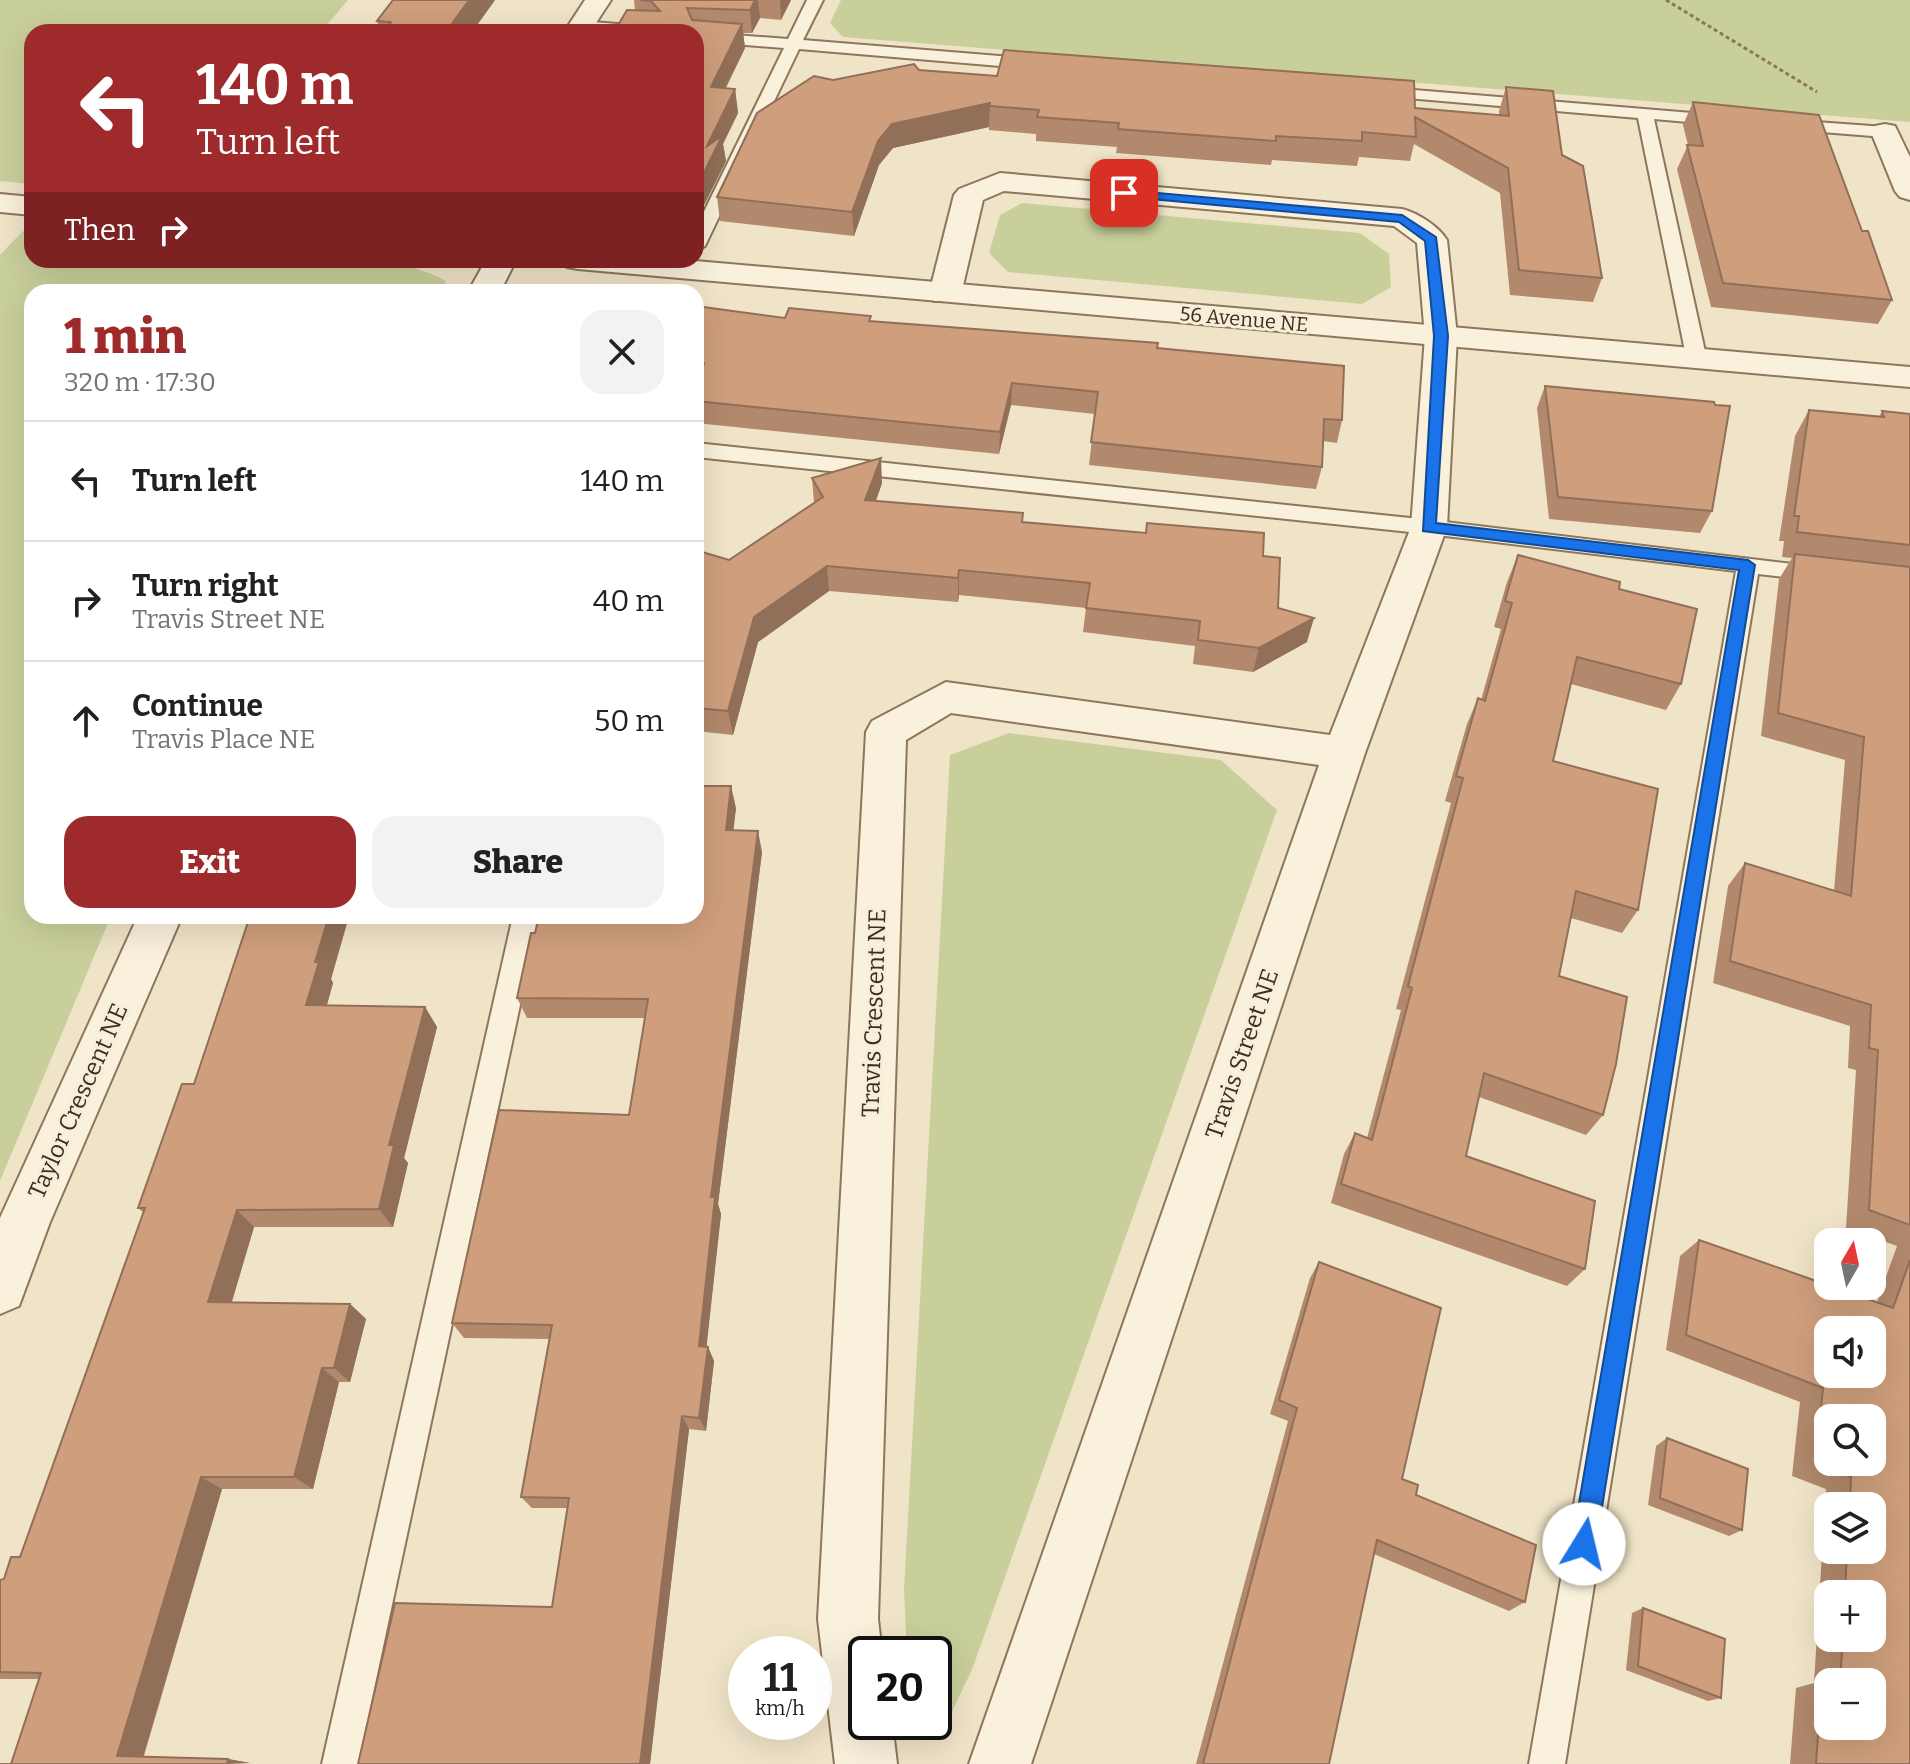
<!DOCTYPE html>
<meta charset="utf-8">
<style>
:root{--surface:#fff;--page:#f2f2f2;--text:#202124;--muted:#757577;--line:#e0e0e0;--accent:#9e2a2b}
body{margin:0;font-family:Bitter,serif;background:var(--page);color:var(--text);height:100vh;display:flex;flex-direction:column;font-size:30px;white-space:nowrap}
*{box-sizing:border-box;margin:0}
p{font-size:26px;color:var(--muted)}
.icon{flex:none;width:44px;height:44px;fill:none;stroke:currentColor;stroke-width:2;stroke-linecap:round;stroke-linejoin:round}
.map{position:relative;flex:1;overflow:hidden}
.side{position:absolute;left:24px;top:284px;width:680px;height:640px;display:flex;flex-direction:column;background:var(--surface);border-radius:24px;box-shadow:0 8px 32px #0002}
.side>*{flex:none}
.banner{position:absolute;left:24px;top:24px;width:680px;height:244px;border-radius:24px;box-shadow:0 8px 32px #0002;background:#9e2a2b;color:#fff;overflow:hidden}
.needle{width:52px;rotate:9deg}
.buttons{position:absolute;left:1814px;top:1228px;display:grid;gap:16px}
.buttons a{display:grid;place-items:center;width:72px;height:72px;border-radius:16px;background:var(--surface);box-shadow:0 8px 32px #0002;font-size:40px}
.speed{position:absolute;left:728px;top:1636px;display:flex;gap:16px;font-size:40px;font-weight:700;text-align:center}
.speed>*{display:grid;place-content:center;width:104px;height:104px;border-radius:50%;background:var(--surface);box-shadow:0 8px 32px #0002;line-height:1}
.speed small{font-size:20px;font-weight:400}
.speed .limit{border:4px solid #111;border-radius:12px;background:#fff;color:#111}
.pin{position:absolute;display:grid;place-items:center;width:68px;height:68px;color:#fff;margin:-34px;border-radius:16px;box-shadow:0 4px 12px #0006}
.me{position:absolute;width:88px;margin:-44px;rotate:9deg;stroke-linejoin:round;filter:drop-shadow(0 0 6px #0008)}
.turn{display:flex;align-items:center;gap:28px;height:168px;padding:0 40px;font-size:36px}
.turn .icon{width:104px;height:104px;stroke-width:2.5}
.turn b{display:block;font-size:56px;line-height:68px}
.then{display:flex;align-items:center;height:76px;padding:0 40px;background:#0003;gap:16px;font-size:30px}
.round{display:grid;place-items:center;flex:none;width:84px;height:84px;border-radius:24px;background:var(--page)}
.summary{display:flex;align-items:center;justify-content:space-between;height:136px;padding:0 40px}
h1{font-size:48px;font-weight:800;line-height:60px;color:var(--accent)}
.cta{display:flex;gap:16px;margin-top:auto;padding:16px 40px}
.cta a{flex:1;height:92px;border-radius:24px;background:var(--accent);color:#fff;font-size:32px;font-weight:800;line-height:92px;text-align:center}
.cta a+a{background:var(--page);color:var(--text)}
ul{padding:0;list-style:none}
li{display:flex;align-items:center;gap:24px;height:120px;padding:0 40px;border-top:2px solid var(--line)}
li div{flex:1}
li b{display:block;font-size:30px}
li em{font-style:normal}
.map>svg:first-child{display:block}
.green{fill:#c9cf9b}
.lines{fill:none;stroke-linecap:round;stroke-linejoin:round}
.service-casing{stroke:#8d765c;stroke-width:4}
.minor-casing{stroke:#8d765c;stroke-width:4}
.tertiary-casing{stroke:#8d765c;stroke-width:4}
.path{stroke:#8d765c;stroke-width:3;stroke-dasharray:4 3;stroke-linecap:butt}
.service{fill:#faf1dc;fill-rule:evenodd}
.minor{fill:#faf1dc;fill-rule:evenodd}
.tertiary{fill:#faf1dc;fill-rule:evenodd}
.wall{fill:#b2896c;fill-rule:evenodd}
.shaded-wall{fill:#916f58}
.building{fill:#cf9f7d;stroke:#916f58;stroke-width:2;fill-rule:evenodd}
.route{fill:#1a73e8;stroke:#114b97;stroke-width:2}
.labels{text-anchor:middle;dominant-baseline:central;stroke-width:6;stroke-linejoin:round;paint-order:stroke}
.far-street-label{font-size:20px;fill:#3d2e20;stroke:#f7eed8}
.street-label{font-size:24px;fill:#3d2e20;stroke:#f7eed8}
</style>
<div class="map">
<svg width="1910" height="1764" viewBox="0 0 1910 1764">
<rect width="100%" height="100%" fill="#f0e4c8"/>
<g class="green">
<path d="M0,0H348L321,32H32V184L0,181Z"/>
<path d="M841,0H1910V122L843,37L830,23Z"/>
<path d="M1022,203L1360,233L1389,254L1391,287L1362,304L1008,272L989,253L1000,215Z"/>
<path d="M23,231L32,232V260C100,260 167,260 235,260C296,260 392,250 446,281L444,292H32V916H111L0,1181V255Z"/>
<path d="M1009,733L1221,760L1277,810L973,1667L943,1731L928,1722H934V1654H907L904,1590L950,755Z"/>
</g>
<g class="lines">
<g class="service-casing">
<g id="service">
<path d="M807,0H823L803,40L1036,59L1044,64L1036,69L799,49L705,246L696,251V228L784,48L696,41L693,32L788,39Z"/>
<path d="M581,21L653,27L661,32L576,29V23Z"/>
<path d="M1378,87L1728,116V124L1722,125L1654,119L1706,356L1703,360L1696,362L1686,356L1638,118L1372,95V89Z"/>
<path d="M1789,120L1885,127L1893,132L1885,137L1783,129V121Z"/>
<path d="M696,443L1429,520L1826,568L1829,573L1818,581L1758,574L1565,1764H1529L1736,571L1429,534L696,457Z"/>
<path d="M513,916H539L358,1764H322Z"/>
</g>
</g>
<g class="minor-casing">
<g id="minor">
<path d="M585,0H611L590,32H564Z"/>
<path d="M1885,124L1895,126L1910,157V200L1900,197L1895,191L1871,132L1875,126Z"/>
<path d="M1000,173L1402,209C1418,213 1438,226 1447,240L1457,336L1447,527L1365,753L1031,1764H969L1319,765L951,713L906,740L878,1619L882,1654H866V1722H892L897,1764H835L818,1619L866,732L872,721L946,682L1330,735L1411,527L1425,336L1417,243L1394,226L1004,191L983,200L961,294L956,301H934L929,294L954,195L959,189Z"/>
<path d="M486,260H516L500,292H468Z"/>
<path d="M138,916H182L50,1222L19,1306L0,1314V1218Z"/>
</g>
</g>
<g class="tertiary-casing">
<g id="tertiary">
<path d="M0,194L32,197V215L0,212Z"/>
<path d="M563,260H684L1910,367V387L578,269L567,267Z"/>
</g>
</g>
<path class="path" d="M1666,0L1817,92"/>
<use href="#service" class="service"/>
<use href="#minor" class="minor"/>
<use href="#tertiary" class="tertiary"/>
</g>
<g class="wall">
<path d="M495,0L472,32H380L377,21Z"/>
<path d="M634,0H791L781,20L760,18L752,33H743L745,48L726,88L735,89L738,113L723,144L726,161L697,219L696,32L635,10Z"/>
<path d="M919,70L1499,115V111L1506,87L1562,155L1602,278L1593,302L1510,295L1500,193L1414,144L1410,161L1359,157L1357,166L1272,160L1271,165L1116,153L1117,147L1036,141V134L989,130V127L893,148L879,165L854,236L720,221L717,197L833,80Z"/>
<path d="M1693,102L1862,231L1892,300L1878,324L1711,307L1677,169L1688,145L1683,125Z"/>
<path d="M696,306L785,318L871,321L1157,348L1342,420L1337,443L1323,441L1322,467L1316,489L1089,465L1095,414L1011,405L999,454L696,423V386L698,382L696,381Z"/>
<path d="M1545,386L1712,511L1700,533L1549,519L1537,408Z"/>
<path d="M1809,410L1879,417L1882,411L1910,414V1764H1790L1796,1688L1814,1683L1826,1489L1792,1476L1800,1402L1666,1350L1680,1256L1699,1240L1877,1302L1897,1246L1846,1228L1856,1070L1848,1068L1850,1026L1713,983L1728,886L1745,863L1834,891L1845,760L1761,736L1779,579L1792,558L1782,557L1784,541H1779L1795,436ZM1828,1506H1872V1550H1828ZM1828,1594H1872V1638H1828ZM1828,1682H1872L1828,1726Z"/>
<path d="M812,478L882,483L876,501L1023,513V522L1263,556L1278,608L1307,642L1253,672L1193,664L1195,646L1083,632L1086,608L959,595L958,602L829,591L758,642L733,735L696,731V560H729L814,503Z"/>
<path d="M1518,555L1619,589L1681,684L1666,710L1571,684L1553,761L1638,910L1622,933L1571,918L1559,976L1603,1115L1586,1135L1479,1097L1466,1156L1585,1269L1567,1286L1331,1203L1344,1154L1355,1133L1367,1138L1401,1010L1396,1009L1451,803L1445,801L1467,724L1478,698L1481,700L1501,629L1494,627L1507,582Z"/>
<path d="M736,808L733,830L762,852L718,1204L721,1214L706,1347H708L714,1361L706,1431L689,1429L650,1764H358L552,1607L568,1508H532L521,1497L549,1339L464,1338L452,1323L629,1115L645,1018H527L517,998L535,933Z"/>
<path d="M250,916H349L331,979L333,983L327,1005L425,1007L437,1027L404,1158L408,1163L393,1227H254L232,1302L350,1304L366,1319L350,1382H339L313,1489H222L144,1756L228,1759L250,1763L11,1764L39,1679H0V1580L4,1579L20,1557L143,1212L138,1208L194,1084Z"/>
<path d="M1319,1262L1402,1479L1416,1495L1525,1602L1509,1611L1374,1554L1329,1764H1196L1288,1421L1270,1414L1310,1278Z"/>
<path d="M1667,1438L1742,1530L1729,1536L1648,1505L1656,1446Z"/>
<path d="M1643,1608L1721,1698L1708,1701L1626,1670L1632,1613Z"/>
</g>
<g class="shaded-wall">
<path d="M469,0H495L472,32H446Z"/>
<path d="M755,0H758L760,18L752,33L750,10Z"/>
<path d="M780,0H791L781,20Z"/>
<path d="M742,24L745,48L714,111L711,87Z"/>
<path d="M735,89L738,113L723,144L726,161L697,219L696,189L707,146Z"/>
<path d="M990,103L989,127L893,148L879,165L854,236L852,212L878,141L892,124Z"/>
<path d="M1012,383L1011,405L999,454L1000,432Z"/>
<path d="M881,458L882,483L867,525L865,500Z"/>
<path d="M827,566L829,591L758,642L733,735L728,711L754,617Z"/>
<path d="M959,570V595L958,602V578Z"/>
<path d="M1314,618L1307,642L1253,672L1259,648Z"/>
<path d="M731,786L736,808L731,852L726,830Z"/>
<path d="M758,831L762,852L718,1204L721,1214L705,1361L699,1346L711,1197Z"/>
<path d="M329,916H349L331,979L333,983L321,1025L306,1005L315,962Z"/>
<path d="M425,1007L437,1027L404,1158L408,1163L393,1227L379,1209L389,1145Z"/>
<path d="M237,1210L254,1227L227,1317L208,1302Z"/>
<path d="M350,1304L366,1319L350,1382L334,1368Z"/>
<path d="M708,1347L714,1361L706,1431L699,1418Z"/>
<path d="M322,1368L339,1382L313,1489L294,1477Z"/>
<path d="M682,1416L689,1429L650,1764H640Z"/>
<path d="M201,1477L222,1489L142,1760L117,1756Z"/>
<path d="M228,1759L250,1763L227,1764Z"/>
</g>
<g class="building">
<path d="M393,0H469L446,32H383L391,22L377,21Z"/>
<path d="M640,0H755L750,10L687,8L692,20L742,24L711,87L735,89L707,146L722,136L696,189V32H614L627,10L660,11L651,1Z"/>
<path d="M1004,50L1414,81L1415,108L1509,116L1506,87L1553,91L1562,155L1583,166L1602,278L1519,270L1508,168L1415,117L1416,137L1362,132V141L1276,136V141L1118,129L1119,123L1037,117L1039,110L990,106V103L892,124L878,141L852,212L717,197L757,113L814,76L833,80L914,64L919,70L997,76Z"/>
<path d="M1693,102L1819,115L1862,231H1868L1892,300L1723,283L1687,145L1703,146Z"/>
<path d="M696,306L785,318L789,308L871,316L869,321L1158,343L1157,348L1344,366L1342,420L1324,419L1322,467L1091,442L1098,392L1012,383L1000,432L696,401V386L704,363L696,360Z"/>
<path d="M1545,386L1714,402L1715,405L1730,406L1712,511L1558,497Z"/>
<path d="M1809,410L1884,417L1882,411L1910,414V545L1797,532L1799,516H1794Z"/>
<path d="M881,458L865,500L1023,513L1022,522L1146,533L1147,523L1264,533L1263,556L1280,558L1278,608L1314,618L1259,648L1198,640L1200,621L1086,608L1090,583L959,570L958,578L827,566L754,617L728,711L696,708V560L699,551L729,560L823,497L812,478Z"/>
<path d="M1795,554L1910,567V1225L1869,1210L1878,1050L1869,1048L1871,1005L1730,961L1745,863L1851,896L1864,737L1778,713Z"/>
<path d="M1518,555L1620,582L1619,589L1697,609L1681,684L1577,657L1553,761L1658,789L1638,910L1576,891L1559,976L1627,997L1616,1064L1603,1115L1484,1073L1466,1156L1595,1201L1585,1269L1341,1184L1355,1133L1372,1140L1412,988L1408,986L1463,778L1456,776L1478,698L1485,701L1512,603L1505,601Z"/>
<path d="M696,786H731L726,830L758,831L711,1197H715L699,1346L708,1347L699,1418L682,1416L640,1764H358L395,1603L552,1607L569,1498L521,1497L552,1325L452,1323L499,1110L629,1115L648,999L517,998L531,933H535L539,916H696Z"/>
<path d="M250,916H329L315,962H319L306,1005L425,1007L389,1145H394L379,1209L237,1210L208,1302L350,1304L334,1368H322L294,1477H201L117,1756L228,1759L227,1764H0H11L41,1673L0,1672V1580L4,1579L11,1557H20L145,1208H138L182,1084H194Z"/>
<path d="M1699,1240L1828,1285V1286H1831L1893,1308L1910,1260V1764H1816L1822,1681L1828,1684V1726H1872V1682H1840L1843,1638H1872V1594H1845L1847,1550H1872V1506H1850L1851,1477L1816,1463L1823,1388L1686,1335ZM1828,1330H1872V1374H1828ZM1828,1418H1872V1462H1828Z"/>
<path d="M1319,1262L1441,1308L1402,1479L1418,1485L1416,1495L1536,1545L1525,1602L1377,1540L1329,1764H1203L1297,1408L1279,1400Z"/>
<path d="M1667,1438L1748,1469L1742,1530L1660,1498Z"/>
<path d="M1643,1608L1725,1639L1721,1698L1638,1666Z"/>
</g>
<path class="route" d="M1124,190L1402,215L1436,237L1448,336L1436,523L1748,560L1755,565L1596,1544L1593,1552L1584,1556L1576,1552L1572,1544L1739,570L1423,531L1434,336L1425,241L1399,222L1119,196L1118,193Z"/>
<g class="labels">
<g class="far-street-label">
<text transform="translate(1244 319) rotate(5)">56 Avenue NE</text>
</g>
<g class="street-label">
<text transform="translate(874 1013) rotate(-88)">Travis Crescent NE</text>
<text transform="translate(1242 1054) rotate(-71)">Travis Street NE</text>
<text transform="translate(78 1101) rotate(-66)">Taylor Crescent NE</text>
</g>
</g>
</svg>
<div class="buttons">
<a><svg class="needle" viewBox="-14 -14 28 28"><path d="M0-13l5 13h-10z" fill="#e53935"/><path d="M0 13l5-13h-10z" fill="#757577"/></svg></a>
<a><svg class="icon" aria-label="sound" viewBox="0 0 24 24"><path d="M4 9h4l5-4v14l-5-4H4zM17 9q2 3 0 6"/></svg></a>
<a><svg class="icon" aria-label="search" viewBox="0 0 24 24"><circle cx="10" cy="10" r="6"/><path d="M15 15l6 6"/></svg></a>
<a><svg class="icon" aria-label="layers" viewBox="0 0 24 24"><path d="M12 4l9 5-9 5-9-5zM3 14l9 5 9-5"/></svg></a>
<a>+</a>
<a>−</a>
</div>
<div class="speed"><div>11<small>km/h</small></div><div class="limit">20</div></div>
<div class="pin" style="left:1124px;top:193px;background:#d93025"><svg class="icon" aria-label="arrive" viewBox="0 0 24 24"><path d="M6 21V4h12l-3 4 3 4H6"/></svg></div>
<svg class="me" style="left:1584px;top:1544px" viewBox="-20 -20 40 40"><circle r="19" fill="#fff"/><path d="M0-13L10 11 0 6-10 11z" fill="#1a73e8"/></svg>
<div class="banner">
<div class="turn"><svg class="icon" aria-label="left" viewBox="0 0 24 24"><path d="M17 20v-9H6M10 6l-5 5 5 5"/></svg><div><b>140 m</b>Turn left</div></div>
<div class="then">Then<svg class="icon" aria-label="right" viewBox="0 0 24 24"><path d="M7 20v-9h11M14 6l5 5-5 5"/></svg></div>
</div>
<section class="side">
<div class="summary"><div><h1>1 min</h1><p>320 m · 17:30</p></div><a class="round"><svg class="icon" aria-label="close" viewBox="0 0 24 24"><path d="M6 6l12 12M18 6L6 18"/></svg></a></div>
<ul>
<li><svg class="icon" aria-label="left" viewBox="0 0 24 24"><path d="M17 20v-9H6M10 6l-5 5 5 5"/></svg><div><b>Turn left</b></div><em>140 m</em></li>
<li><svg class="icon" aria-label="right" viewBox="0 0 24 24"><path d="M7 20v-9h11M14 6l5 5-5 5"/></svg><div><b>Turn right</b><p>Travis Street NE</p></div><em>40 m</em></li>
<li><svg class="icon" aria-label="ahead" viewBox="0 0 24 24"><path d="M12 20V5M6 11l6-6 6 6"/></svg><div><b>Continue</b><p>Travis Place NE</p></div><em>50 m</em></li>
</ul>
<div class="cta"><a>Exit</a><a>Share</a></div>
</section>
</div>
